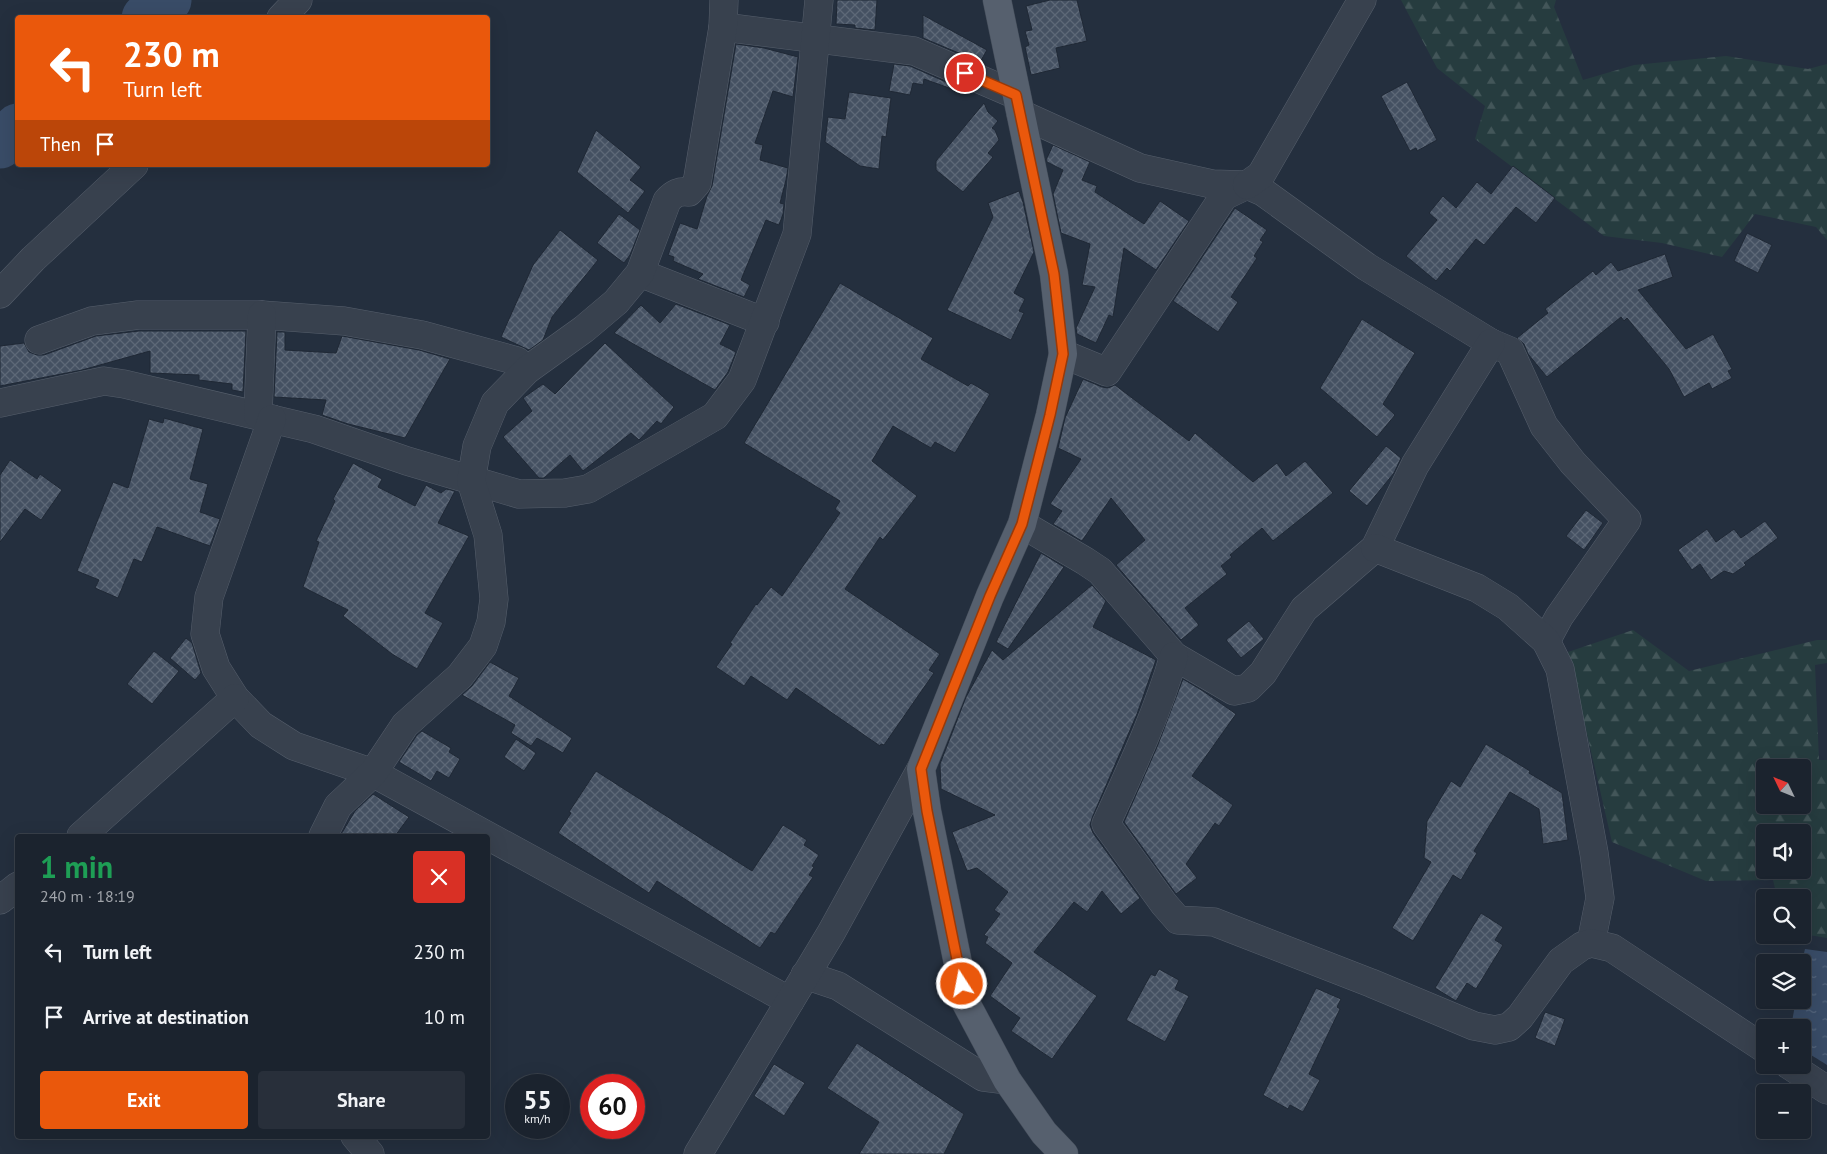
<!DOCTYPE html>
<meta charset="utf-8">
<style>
:root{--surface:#1b232e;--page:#282f3a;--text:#f1f3f6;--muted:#a0a4aa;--line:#39404a;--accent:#ea580c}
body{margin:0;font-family:"PT Sans",sans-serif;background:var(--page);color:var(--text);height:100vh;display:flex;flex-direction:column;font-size:19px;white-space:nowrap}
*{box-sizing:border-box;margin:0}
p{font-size:16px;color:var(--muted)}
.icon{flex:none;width:28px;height:28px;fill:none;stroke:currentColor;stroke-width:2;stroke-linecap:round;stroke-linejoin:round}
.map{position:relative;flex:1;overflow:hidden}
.details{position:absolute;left:15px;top:834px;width:475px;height:305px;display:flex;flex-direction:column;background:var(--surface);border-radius:5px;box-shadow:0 5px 20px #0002,0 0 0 1px var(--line)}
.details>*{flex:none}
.banner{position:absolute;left:15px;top:15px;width:475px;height:152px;border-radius:5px;box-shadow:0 5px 20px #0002,0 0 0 1px var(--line);background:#ea580c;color:#fff;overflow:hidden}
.needle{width:32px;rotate:313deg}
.tools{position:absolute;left:1756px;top:759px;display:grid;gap:10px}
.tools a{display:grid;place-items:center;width:55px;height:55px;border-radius:5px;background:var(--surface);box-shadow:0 5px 20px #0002,0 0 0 1px var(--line);font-size:25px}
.speed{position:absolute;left:505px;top:1074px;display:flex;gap:10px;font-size:25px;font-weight:700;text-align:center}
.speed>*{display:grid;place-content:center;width:65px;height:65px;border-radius:50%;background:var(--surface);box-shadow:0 5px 20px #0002,0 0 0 1px var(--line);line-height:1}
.speed small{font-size:12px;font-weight:400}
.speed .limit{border:8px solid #d22;background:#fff;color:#111}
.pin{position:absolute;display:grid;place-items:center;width:42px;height:42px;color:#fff;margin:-21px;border:2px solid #fff;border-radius:50%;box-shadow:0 1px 5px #0007}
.me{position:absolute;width:55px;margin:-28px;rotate:349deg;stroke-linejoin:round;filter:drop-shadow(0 0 4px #0008)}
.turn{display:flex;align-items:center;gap:18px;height:105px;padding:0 25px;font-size:22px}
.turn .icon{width:65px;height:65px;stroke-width:2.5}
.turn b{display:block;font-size:35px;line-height:42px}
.then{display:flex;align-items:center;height:48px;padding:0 25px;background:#0003;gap:10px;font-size:19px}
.round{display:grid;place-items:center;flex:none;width:52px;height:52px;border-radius:5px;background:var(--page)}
.summary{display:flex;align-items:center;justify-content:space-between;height:85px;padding:0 25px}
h1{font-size:30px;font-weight:700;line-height:38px;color:#1e9e55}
.cta{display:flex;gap:10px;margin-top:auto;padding:10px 25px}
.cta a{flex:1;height:58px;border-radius:5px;background:var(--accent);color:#fff;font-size:20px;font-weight:700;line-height:58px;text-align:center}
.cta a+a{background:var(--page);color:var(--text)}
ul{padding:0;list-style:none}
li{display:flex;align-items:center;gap:15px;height:65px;padding:0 25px}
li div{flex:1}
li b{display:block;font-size:19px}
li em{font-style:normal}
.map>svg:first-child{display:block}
.forest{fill:url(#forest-firs);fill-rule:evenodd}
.water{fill:url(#water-ripples)}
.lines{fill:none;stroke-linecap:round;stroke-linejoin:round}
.river{stroke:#394c67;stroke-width:49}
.building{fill:url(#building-cross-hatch);stroke:#1f2835}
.minor-casing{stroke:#565f6c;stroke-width:29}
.tertiary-casing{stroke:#565f6c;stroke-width:29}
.primary-casing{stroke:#414a57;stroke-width:29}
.minor{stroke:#38414e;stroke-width:28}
.tertiary{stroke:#38414e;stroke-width:28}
.primary{stroke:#56606e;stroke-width:28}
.route-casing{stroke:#983908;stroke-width:12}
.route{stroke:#ea580c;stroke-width:9}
</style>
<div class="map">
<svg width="1827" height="1154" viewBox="0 0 1827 1154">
<defs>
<pattern id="forest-firs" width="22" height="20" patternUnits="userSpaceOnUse" patternTransform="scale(1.25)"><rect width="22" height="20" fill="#263c3f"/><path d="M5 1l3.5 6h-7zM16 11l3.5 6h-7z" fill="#435659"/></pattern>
<pattern id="water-ripples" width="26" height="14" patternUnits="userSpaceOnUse" patternTransform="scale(1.25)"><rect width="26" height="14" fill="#394c67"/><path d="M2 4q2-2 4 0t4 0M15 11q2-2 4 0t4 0" fill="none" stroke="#53647b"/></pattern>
<pattern id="building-cross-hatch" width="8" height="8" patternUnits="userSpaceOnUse" patternTransform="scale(1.25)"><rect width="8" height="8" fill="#455162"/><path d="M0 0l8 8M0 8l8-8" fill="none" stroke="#5d6877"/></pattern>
</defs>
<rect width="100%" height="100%" fill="#242f3e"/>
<g class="forest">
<path d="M1401,0H1556L1554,7L1583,80L1634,65L1726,56L1808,69L1827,64V240L1816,227L1755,214L1722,257L1662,243L1604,236L1475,139L1485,106L1437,68Z"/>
<path d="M1633,630L1689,671L1817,640H1827V663L1815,665L1819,760H1827V938L1803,934L1802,898L1777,897L1773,880L1706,881L1612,842L1568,652ZM1765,768H1802V805H1765ZM1765,832H1802V870H1765Z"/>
</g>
<path class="water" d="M1805,949L1827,952V1065C1806,1051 1802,1054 1802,1028L1791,1027L1796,1000H1802V962Z"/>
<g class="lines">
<g class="river">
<path d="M146,18L167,0"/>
<path d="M0,144L18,128"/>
</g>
</g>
<g class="building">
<path d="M837,0H877L875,30L855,28V25L836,24Z"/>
<path d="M1050,0H1077L1087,41L1056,48L1060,68L1031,75L1025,47L1029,45L1025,31L1032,30L1026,6Z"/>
<path d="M923,15L987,50L980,62L923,38Z"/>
<path d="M736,44L764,48L798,57L793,97L773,91L755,143L763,145L760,160L788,168L786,180L780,203L784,204L783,214L779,225L766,220L741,280L750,285L744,297L698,279L703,274L673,261L674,257L668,255L680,223L697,229L707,196L712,186Z"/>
<path d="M894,64L910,66L964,90L963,93L924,79L923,85L913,83L910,95L889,91Z"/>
<path d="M1407,82L1437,140L1417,151L1416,148L1410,151L1381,96Z"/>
<path d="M849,92L891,98L886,137L882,136L879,169L860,166L825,142L828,117L845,119Z"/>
<path d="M984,103L988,112L998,121L992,128L995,130L999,140L988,153L993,157L963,192L936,170V161Z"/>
<path d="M596,130L641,167L630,180L645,191L628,213L577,172Z"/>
<path d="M1053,145L1090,162L1082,180L1097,186L1095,192L1144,224L1160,201L1189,221L1156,270L1124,248L1113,317L1109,315L1096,343L1077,334L1076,328L1095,287L1082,285L1090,244L1061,233L1053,194L1063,170L1047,162L1046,160Z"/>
<path d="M1513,166L1555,198L1536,223L1516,207L1484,245L1476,239L1450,271L1447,268L1436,281L1406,256L1437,220L1429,213L1443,196L1456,208L1477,182L1491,194Z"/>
<path d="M1019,191L1023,202L1034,252L1014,293L1025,299L1019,311L1024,313L1011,340L947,310L993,217L988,203Z"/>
<path d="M1235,208L1267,230L1260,240L1263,242L1254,256L1257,258L1231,297L1238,302L1218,332L1173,301Z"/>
<path d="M619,214L640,230L630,255L624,263L597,243Z"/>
<path d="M560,230L598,260L552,317L543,340L529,350L501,337L533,265Z"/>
<path d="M1747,233L1772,245L1758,273L1734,261Z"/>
<path d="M1665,254L1673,277L1638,290L1686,349L1713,334L1732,369L1728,371L1732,378L1712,389L1709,383L1684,397L1669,369L1627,318L1624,321L1621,317L1547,377L1528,354L1524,344L1517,338L1548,313L1545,309L1593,271L1596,275L1611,262L1618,271Z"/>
<path d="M840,283L933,338L921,359L968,386L971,383L990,394L955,453L935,442L931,448L893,426L872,461L917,496L883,540L880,537L845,589L940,654L929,670L934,673L884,745L881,744L880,746L796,688L787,700L751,676L744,686L716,667L732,644L730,643L756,604L757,605L771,587L782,596L840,513L835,509L840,501L744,443Z"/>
<path d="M676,304L730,325L720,344L736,352L728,372L715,390L614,333L641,305L660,323Z"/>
<path d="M1362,319L1415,353L1383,404L1395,415L1377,437L1320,388Z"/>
<path d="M139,331H246L243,392L232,390V384L199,380V375L150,373V351L82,370L0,386V346L24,343L29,352L37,355H44L96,336Z"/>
<path d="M277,332H285V350L336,353L342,336L419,350L450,359L405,438L348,424L322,415L326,400L274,397Z"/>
<path d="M605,343L674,407L661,424L657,421L639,440L631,433L583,471L570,455L544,478H539L503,437L532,411L523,398L543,384L555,394Z"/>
<path d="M1083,379L1102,387L1108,388L1115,385L1189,441L1195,433L1253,482L1277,463L1286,476L1305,461L1333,493L1273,541L1262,528L1230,555L1232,557L1221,566L1227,574L1185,608L1199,625L1181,640L1116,565L1145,540L1111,498L1082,541L1053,524L1062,511L1050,504L1081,459L1058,448L1065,418Z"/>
<path d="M164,418L203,429L190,479L208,484L200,512L220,519L210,546L157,527L142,562L134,559L118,598L95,588L99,580L77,571L113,482L128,488L149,419L163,423Z"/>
<path d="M1386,446L1401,458L1394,473L1367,506L1349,491Z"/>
<path d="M10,460L37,479L40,474L62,490L41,520L25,509L0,542V475Z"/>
<path d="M353,463L382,479L378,487L415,506L426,485L441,493L446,489L455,491L438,523L469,536L425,613L443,623L417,669L392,654L343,616L348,610L303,587L319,542L316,541L335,501L333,499Z"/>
<path d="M1586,510L1603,523L1584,550L1566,536Z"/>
<path d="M1765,521L1778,538L1744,563L1746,565L1733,574L1724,571L1711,580L1700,564L1692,570L1678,550L1707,529L1716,542L1734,529L1741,538Z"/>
<path d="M1041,553L1064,567L1008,649L996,642Z"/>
<path d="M1092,585L1106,601L1093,627L1156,660L1137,714L1092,818L1090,825L1093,833L1140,898L1121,914L1102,891L1087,912L1074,902L1034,952L1097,996L1052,1059L1011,1031L1020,1018L990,996L1012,963L985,943L988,937L984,935L1000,914L994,910L1008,892L977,868L967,871L952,832L995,815L941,789L940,764L966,697L992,650L1003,660Z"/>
<path d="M1249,621L1264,639L1241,658L1226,640Z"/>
<path d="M186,638L192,643L201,673L195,680L170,658Z"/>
<path d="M154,651L179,671L152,704L127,684Z"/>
<path d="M490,662L519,678L509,696L572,738L563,753L537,738L531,746L511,733L515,725L462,695L472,686Z"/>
<path d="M1183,679L1203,691L1236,714L1192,776L1233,805L1219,826L1215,823L1186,864L1197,878L1176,894L1124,822L1157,747Z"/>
<path d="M422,731L451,748L449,752L460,759L449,778L437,771L431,781L399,762L417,735Z"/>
<path d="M516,739L536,753L524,771L504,757Z"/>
<path d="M1486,744L1530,771L1529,773L1562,793L1568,840L1543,844L1539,809L1510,792L1474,851L1477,853L1461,880L1453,875L1413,941L1392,928L1431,862L1424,858L1427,821L1451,781L1460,787Z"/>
<path d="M596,771L752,871L783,825L807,840L804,845L819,855L812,866L814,867L809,875L813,877L775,934L771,932L760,948L657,881L649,893L558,833L571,813L569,812Z"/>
<path d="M373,794L409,817L395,836H340L355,811Z"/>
<path d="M1481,913L1503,927L1495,940L1503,945L1476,989L1467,983L1456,1001L1435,988Z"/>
<path d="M1159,969L1179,980L1175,989L1189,996L1165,1042L1126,1020L1151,974L1155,976Z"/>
<path d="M1316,988L1341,999L1337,1007L1340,1009L1309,1074L1320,1080L1303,1112L1290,1105L1288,1109L1263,1095Z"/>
<path d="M1545,1012L1565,1019L1555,1046L1535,1038Z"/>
<path d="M857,1043L964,1114L944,1154H859L879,1122L827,1088Z"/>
<path d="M774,1064L805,1083L784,1116L754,1096Z"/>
</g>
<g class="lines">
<g class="minor-casing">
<g id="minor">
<path d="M281,18L298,0"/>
<path d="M723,27L914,51L1016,95"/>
<path d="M1021,114L1140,168L1212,184L1247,185L1224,196L1107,372L1063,354"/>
<path d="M1247,185L1263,192L1367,267L1491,343L1510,351L1544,426L1573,463L1627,520L1559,617L1546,641"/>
<path d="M1247,185L1261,175L1362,0"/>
<path d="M640,273L765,322"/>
<path d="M0,294L33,259L134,165"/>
<path d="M39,340L92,321L138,315H262L344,321L422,335L517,361L527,370"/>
<path d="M0,403L104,381L124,384L314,429L407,461L519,494L565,493L588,489L715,416L742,380L797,234L819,0"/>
<path d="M258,415L262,315"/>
<path d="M272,419L209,597L205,634L216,668L235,698L261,725L294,746L373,773L790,1001"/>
<path d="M1022,524L1085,561L1100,571L1174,656L1234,691L1248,688L1263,673L1304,609L1375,548L1415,465L1491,343"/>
<path d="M1375,548L1477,588L1508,607L1546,641L1560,669L1594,853L1600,898L1591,943"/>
<path d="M1174,656C1157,714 1131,769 1106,824L1164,904L1178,920L1214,922L1371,983L1474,1026L1495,1030L1509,1027L1520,1017L1561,961L1582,946L1591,943L1612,948L1765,1049"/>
<path d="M81,836L235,698"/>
<path d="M323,836L338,806L373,773L405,725L460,676L483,646L491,622L494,599L488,535L471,481L477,446L495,403L527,370L584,329L616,302L640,273L667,201C674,193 679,191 689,192L697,183L723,27L724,0"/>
<path d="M0,900L18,886"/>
<path d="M805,975L838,986L983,1077L1007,1080"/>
<path d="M1789,1065L1827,1090"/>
<path d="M355,1136L370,1154"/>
</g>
</g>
<g class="tertiary-casing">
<path id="tertiary" d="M698,1154L831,933L921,769"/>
</g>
<g class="primary-casing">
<path id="primary" d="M997,0L1054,274L1063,354L1050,415L1022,524L990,596L921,769L927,811L966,1003L1007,1080L1044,1133L1064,1154"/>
</g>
<use href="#minor" class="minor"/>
<use href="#tertiary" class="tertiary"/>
<use href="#primary" class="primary"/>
</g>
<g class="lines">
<g class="route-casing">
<path id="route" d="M962,984L927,811L921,769L990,596L1022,524L1050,415L1063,354L1054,274L1016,95L965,73"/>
</g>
<use href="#route" class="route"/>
</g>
</svg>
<div class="tools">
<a><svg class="needle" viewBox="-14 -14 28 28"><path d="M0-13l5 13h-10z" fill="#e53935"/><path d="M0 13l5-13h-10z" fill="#a0a4aa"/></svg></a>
<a><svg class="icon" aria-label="sound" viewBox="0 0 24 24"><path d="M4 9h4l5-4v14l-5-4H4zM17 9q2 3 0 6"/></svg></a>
<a><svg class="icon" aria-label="search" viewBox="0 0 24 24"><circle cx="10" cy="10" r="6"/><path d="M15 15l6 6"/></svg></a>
<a><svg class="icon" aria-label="layers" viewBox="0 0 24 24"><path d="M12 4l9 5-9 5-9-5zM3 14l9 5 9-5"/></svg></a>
<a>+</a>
<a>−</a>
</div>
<div class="speed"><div>55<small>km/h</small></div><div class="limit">60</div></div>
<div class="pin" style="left:965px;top:73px;background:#d93025"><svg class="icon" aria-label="arrive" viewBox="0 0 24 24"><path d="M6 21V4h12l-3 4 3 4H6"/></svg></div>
<svg class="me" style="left:962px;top:984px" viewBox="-20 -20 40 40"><circle r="17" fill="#ea580c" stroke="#fff" stroke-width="3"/><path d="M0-11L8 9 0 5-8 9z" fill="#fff"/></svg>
<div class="banner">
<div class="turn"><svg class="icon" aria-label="left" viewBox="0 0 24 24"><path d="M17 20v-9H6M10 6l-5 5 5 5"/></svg><div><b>230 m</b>Turn left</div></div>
<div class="then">Then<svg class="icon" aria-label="arrive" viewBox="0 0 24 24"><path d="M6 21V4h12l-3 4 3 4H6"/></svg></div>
</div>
<section class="details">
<div class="summary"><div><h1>1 min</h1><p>240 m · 18:19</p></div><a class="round" style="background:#d93025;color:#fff"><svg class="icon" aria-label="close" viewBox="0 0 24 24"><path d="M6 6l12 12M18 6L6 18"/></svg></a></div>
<ul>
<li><svg class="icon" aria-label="left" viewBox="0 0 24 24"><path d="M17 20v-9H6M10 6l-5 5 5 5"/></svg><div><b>Turn left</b></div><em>230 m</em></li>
<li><svg class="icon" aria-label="arrive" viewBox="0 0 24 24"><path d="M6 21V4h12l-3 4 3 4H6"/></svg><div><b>Arrive at destination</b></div><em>10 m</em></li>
</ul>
<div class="cta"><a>Exit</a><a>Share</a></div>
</section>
</div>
